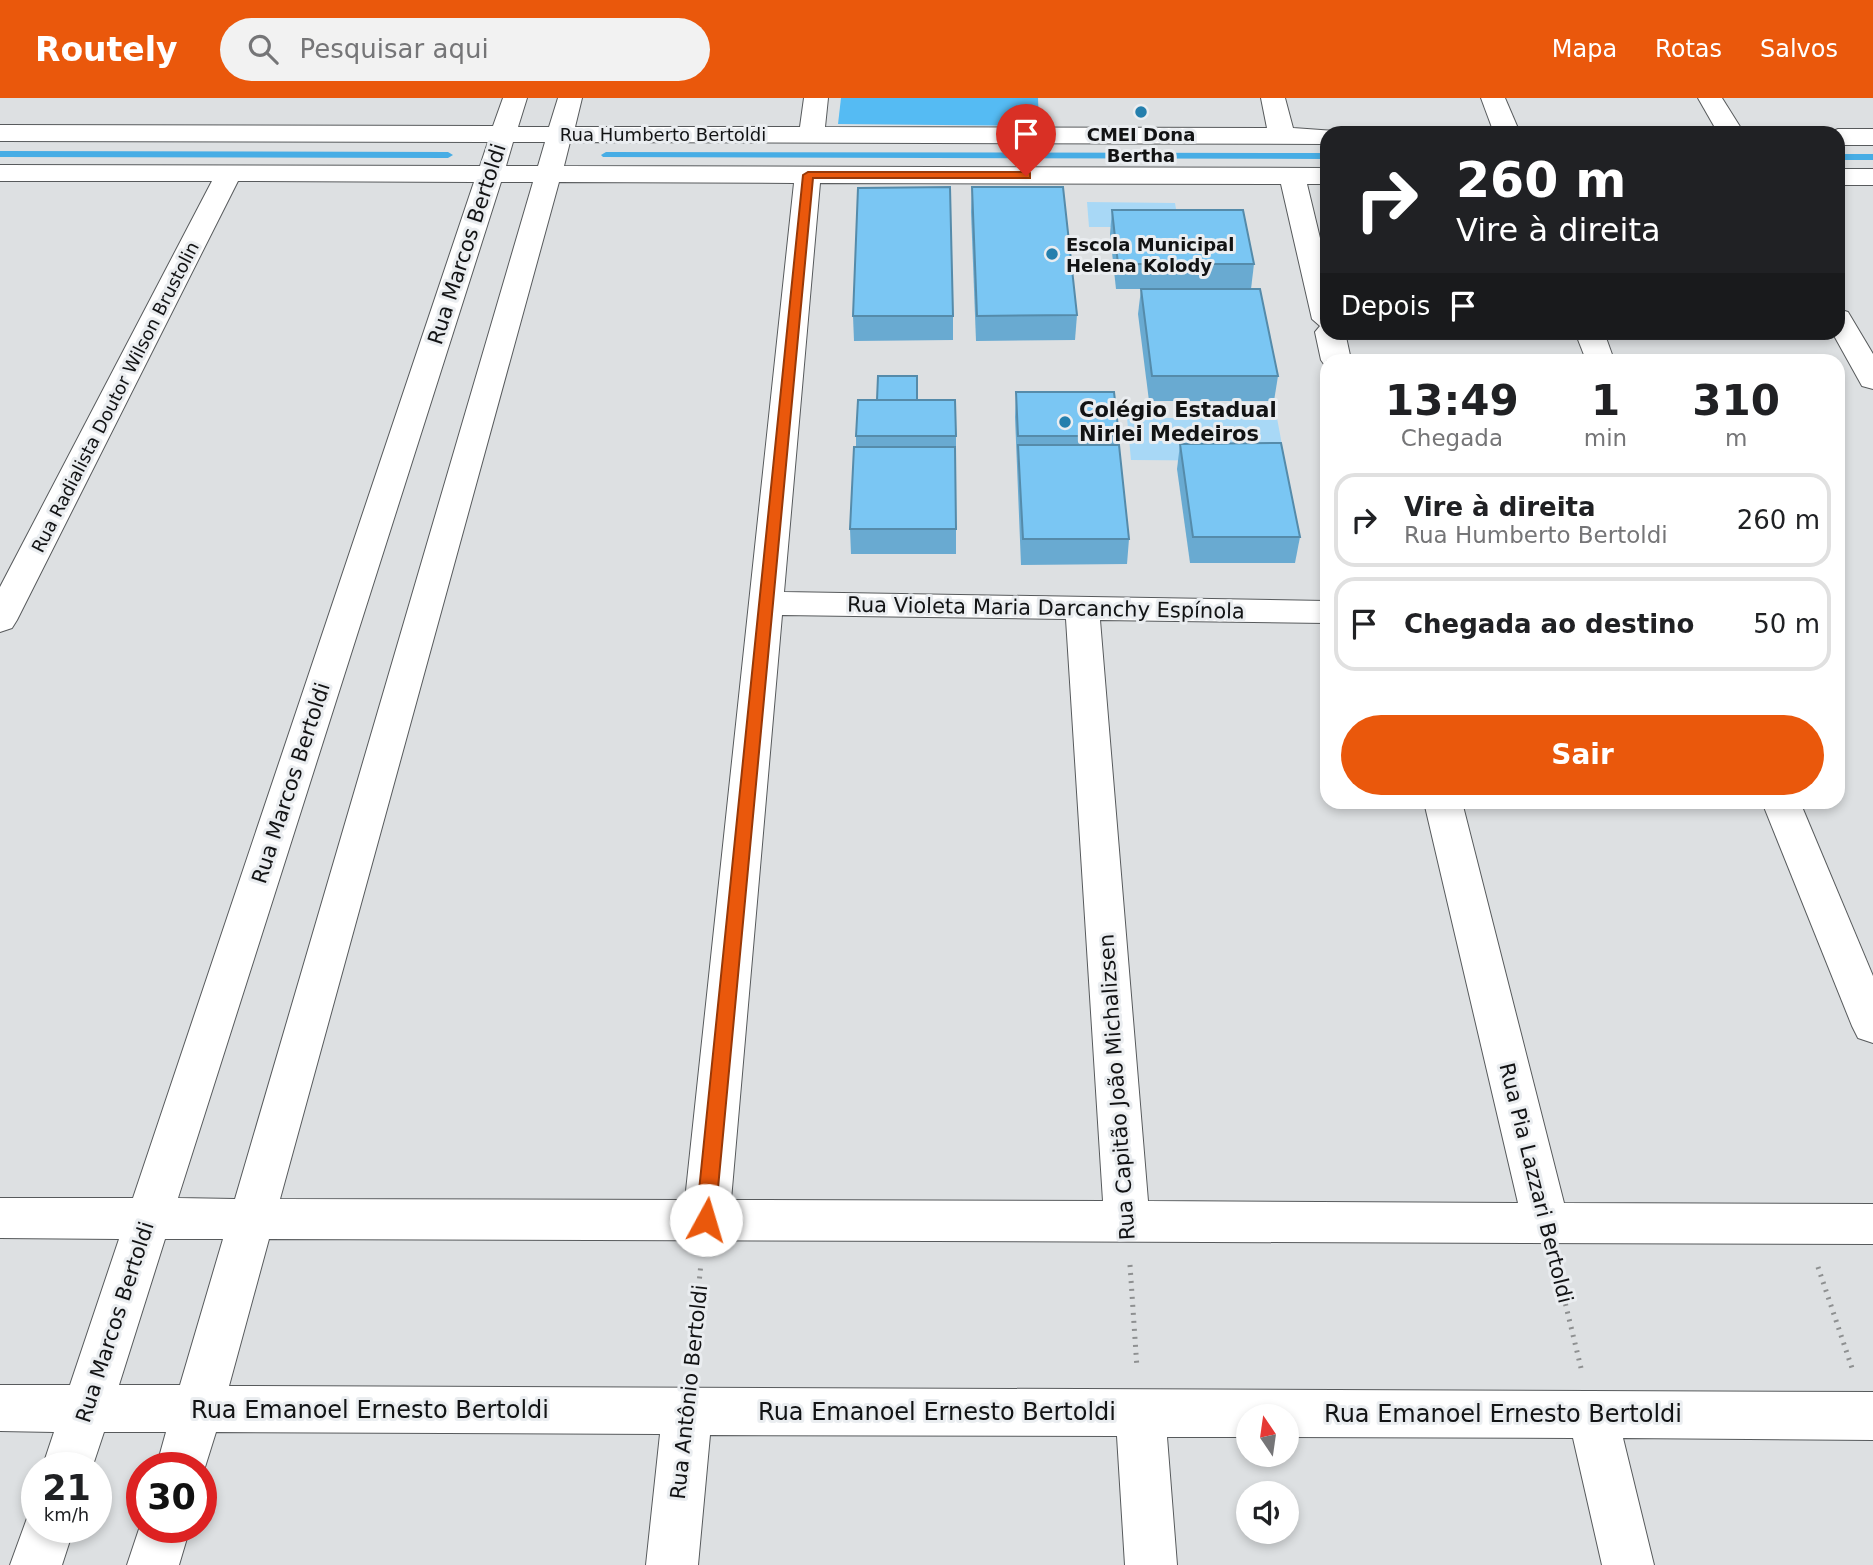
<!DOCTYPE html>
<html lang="pt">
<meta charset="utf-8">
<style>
:root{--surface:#fff;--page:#f2f2f2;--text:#202124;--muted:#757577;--line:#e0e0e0;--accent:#ea580c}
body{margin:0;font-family:"DejaVu Sans",sans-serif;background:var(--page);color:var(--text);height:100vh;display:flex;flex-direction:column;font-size:26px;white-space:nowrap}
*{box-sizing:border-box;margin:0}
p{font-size:23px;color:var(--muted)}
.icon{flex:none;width:38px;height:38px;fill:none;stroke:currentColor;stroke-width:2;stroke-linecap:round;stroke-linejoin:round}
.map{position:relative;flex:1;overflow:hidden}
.drawer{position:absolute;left:1320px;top:256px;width:525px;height:455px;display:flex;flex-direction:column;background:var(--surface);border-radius:21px;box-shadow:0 4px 10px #0003}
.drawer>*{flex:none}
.guide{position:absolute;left:1320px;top:28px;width:525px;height:214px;border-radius:21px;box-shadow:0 4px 10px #0003;background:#202124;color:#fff;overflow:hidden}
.needle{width:46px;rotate:347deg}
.tools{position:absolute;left:1236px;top:1306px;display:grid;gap:14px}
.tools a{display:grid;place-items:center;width:63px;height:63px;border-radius:50%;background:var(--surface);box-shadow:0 4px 10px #0003;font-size:35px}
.speed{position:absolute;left:21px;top:1354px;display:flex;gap:14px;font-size:35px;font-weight:700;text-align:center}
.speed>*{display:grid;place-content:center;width:91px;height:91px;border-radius:50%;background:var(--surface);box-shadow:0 4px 10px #0003;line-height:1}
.speed small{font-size:18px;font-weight:400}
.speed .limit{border:10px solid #d22;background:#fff;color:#111}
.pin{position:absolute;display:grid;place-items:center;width:60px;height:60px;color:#fff;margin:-72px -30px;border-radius:50% 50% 50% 0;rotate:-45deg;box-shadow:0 0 7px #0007}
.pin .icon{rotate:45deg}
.me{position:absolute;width:77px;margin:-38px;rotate:6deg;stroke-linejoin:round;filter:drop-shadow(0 0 5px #0008)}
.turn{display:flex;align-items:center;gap:24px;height:147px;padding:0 21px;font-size:32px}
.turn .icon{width:91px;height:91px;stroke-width:2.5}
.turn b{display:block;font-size:49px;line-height:60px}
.then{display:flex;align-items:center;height:66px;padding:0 21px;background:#0003;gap:14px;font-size:26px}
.eta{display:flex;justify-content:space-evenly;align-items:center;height:119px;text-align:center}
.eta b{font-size:42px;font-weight:700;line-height:49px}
.cta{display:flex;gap:14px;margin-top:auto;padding:14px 21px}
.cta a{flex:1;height:80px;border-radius:42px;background:var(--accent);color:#fff;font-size:28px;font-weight:700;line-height:80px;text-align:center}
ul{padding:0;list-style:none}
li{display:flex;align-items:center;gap:21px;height:94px;margin:0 14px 10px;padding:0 7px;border:4px solid var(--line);border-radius:21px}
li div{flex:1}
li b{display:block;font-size:26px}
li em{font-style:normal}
header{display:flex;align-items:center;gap:42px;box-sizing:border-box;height:98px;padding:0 35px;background:var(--accent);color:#fff}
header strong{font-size:33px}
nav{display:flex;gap:38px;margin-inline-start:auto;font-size:24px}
.search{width:490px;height:63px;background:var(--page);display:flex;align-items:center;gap:18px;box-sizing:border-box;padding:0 24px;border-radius:38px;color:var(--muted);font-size:26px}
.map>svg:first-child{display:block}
.green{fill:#a8d8f6}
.forest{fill:#55bbf3}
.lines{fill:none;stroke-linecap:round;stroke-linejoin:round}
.stream{fill:#47ade5;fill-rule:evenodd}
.minor-casing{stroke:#575a5c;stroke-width:2}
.path{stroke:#8e9091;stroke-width:5;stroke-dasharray:2 6;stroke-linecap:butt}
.minor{fill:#fff;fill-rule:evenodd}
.wall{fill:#69aad1}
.building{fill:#7ac6f3;stroke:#558baa;stroke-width:2}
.route{fill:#ea580c;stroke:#983908;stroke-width:2}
.poi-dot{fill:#247fad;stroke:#eaedf0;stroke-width:2.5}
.labels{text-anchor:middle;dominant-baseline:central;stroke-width:6;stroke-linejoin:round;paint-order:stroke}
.far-street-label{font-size:18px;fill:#121314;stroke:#eaedf0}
.far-poi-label{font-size:18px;font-weight:bold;fill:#121314;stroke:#eaedf0}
.street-label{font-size:21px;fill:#121314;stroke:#eaedf0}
.poi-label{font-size:21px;font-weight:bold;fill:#121314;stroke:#eaedf0;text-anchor:start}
.near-street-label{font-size:24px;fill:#121314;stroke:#eaedf0}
</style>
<header>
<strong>Routely</strong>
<div class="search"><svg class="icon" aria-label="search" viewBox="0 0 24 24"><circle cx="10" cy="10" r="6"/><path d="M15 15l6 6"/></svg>Pesquisar aqui</div>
<nav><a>Mapa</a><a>Rotas</a><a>Salvos</a></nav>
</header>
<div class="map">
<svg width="1873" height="1467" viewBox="0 0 1873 1467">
<rect width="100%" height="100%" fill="#dde0e2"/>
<g class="green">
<path d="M1087,104L1175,105L1179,129H1089Z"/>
<path d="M1127,320H1277L1285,363L1131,362Z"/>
</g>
<path class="forest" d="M841,0H1038L1039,28L838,26Z"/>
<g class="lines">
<g class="stream">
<path d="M0,53L448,54L453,57L448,60L0,59Z"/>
<path d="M606,54L1326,55V61L603,59L601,57Z"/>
<rect x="1838" y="56" width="35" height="6"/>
</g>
<g class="minor-casing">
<g id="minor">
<path d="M503,0H527L518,29H549L558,0H582L575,29H800L804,0H828L825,29L1267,30L1261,0H1285L1293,30L1335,33L1337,35H1326V46L570,44L564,68L1326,70V86H1307L1326,165V234H1345L1351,262H1326V269L1321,262L1315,234L1320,228L1312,221L1281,86L820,85L784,494L1326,503V525L1100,522L1148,1103L1518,1105L1424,704H1462L1564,1105L1873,1106V1146L269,1141L229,1288L1873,1294V1342L1623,1340L1654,1467H1602L1573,1340L1286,1339V1318H1248V1339H1167L1177,1467H1125L1117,1338L710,1337L698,1467H646L660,1336L216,1334L201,1382V1370H156L166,1334H104L92,1370H42L54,1334L0,1333V1287H70L119,1141L0,1140V1100H133L474,84L238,83L17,522L12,530L0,534V489L212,83H0V67L480,68L488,44L0,43V27L493,28ZM513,44H545L538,68H506ZM501,84H533L235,1101L178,1100ZM559,84L794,85L685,1102L280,1101ZM782,517L1066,521L1103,1103L731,1102ZM165,1141H223L180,1287H119Z"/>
<path d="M1481,0H1505L1520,35H1494Z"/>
<path d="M1698,0H1722L1744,35H1718Z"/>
<path d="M1838,31H1873V47H1838V35H1828Z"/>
<rect x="1838" y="71" width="35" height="16"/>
<path d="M1838,211L1848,214L1873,256V291L1862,288L1832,234H1838Z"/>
<path d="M1575,234H1604L1614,262H1586Z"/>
<path d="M1762,704H1800L1873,878V945L1858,940L1852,928Z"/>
<path d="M37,1409V1430H74L62,1467H10L30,1412Z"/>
<path d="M142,1422V1430H190L179,1467H127Z"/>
</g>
</g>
<g class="path">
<path d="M1130,1167L1137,1270"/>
<path d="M1556,1167L1581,1270"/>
<path d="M1818,1169L1852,1270"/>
<path d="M691,1268L701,1165"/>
</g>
<use href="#minor" class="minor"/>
</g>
<g class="wall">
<path d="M972,89L1077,217L1075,242L976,243L971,114Z"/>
<path d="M1112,112L1254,166L1251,191H1116L1110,136Z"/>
<path d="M1141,191L1278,278L1274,303H1149L1138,216Z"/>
<path d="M853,218H953V242L854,243Z"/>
<path d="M1016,294L1119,338L1118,347L1129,441L1127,466L1021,467L1015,319Z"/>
<path d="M877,302H917L956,338V456H851L850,431L856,349V338Z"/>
<path d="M1180,346L1300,439L1295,465H1190L1177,371Z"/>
</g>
<g class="building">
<path d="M950,89L953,218H853L858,90Z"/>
<path d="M972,89H1063L1077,217L977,218Z"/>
<path d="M1112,112H1243L1254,166H1118Z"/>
<path d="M1141,191H1260L1278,278H1152Z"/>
<path d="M878,278H917V302H877Z"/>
<path d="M1016,294H1114L1119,338H1018Z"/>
<path d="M858,302H955L956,338H856Z"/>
<path d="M1281,345L1300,439H1193L1180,346Z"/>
<path d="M1018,347H1119L1129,441H1023Z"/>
<path d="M854,349H955L956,431H850Z"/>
</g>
<path class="route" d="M1026,74L1030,75V80H813L715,1122L712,1128L706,1131L699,1128L696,1122L803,77L808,74Z"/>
<g class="poi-dot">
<circle cx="1141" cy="14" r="7"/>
<circle cx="1052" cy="156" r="7"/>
<circle cx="1065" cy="324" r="7"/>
</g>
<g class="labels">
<g class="far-street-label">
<text x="663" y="36">Rua Humberto Bertoldi</text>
<text transform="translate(115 299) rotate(-63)">Rua Radialista Doutor Wilson Brustolin</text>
</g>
<g class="far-poi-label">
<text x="1141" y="36">CMEI Dona<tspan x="1141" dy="21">Bertha</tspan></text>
<text x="1066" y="146" text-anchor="start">Escola Municipal<tspan x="1066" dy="21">Helena Kolody</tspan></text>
</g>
<g class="street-label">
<text transform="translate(467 146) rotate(-72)">Rua Marcos Bertoldi</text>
<text transform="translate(1046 510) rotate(1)">Rua Violeta Maria Darcanchy Espínola</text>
<text transform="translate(291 685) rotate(-72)">Rua Marcos Bertoldi</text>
<text transform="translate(1117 989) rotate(-94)">Rua Capitão João Michalizsen</text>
<text transform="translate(1536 1085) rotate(76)">Rua Pia Lazzari Bertoldi</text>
<text transform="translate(115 1224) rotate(-72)">Rua Marcos Bertoldi</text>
<text transform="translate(689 1294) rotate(-84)">Rua Antônio Bertoldi</text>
</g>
<g class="poi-label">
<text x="1079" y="312">Colégio Estadual<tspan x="1079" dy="24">Nirlei Medeiros</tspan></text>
</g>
<g class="near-street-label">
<text x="370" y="1312">Rua Emanoel Ernesto Bertoldi</text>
<text x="937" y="1314">Rua Emanoel Ernesto Bertoldi</text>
<text x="1503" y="1316">Rua Emanoel Ernesto Bertoldi</text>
</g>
</g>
</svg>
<div class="tools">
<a><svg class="needle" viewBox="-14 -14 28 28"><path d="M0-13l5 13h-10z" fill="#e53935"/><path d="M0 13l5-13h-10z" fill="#757577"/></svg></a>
<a><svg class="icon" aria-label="sound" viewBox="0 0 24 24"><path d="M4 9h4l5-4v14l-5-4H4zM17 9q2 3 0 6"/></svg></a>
</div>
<div class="speed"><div>21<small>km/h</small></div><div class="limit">30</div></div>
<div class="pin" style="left:1026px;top:78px;background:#d93025"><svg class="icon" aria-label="arrive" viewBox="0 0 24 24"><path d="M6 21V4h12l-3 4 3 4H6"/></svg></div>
<svg class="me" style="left:706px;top:1122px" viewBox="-20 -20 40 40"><circle r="19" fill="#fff"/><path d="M0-13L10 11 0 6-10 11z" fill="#ea580c"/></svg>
<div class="guide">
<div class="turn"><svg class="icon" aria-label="right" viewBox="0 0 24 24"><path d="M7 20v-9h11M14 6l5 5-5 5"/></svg><div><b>260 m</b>Vire à direita</div></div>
<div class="then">Depois<svg class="icon" aria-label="arrive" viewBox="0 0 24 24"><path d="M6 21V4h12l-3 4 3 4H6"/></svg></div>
</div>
<section class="drawer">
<div class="eta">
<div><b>13:49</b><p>Chegada</p></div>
<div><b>1</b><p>min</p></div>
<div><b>310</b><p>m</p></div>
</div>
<ul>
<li><svg class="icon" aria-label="right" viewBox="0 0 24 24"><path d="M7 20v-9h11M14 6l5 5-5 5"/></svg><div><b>Vire à direita</b><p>Rua Humberto Bertoldi</p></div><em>260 m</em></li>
<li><svg class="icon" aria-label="arrive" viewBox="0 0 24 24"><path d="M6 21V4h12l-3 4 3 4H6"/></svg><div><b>Chegada ao destino</b></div><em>50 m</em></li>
</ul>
<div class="cta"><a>Sair</a></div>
</section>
</div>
